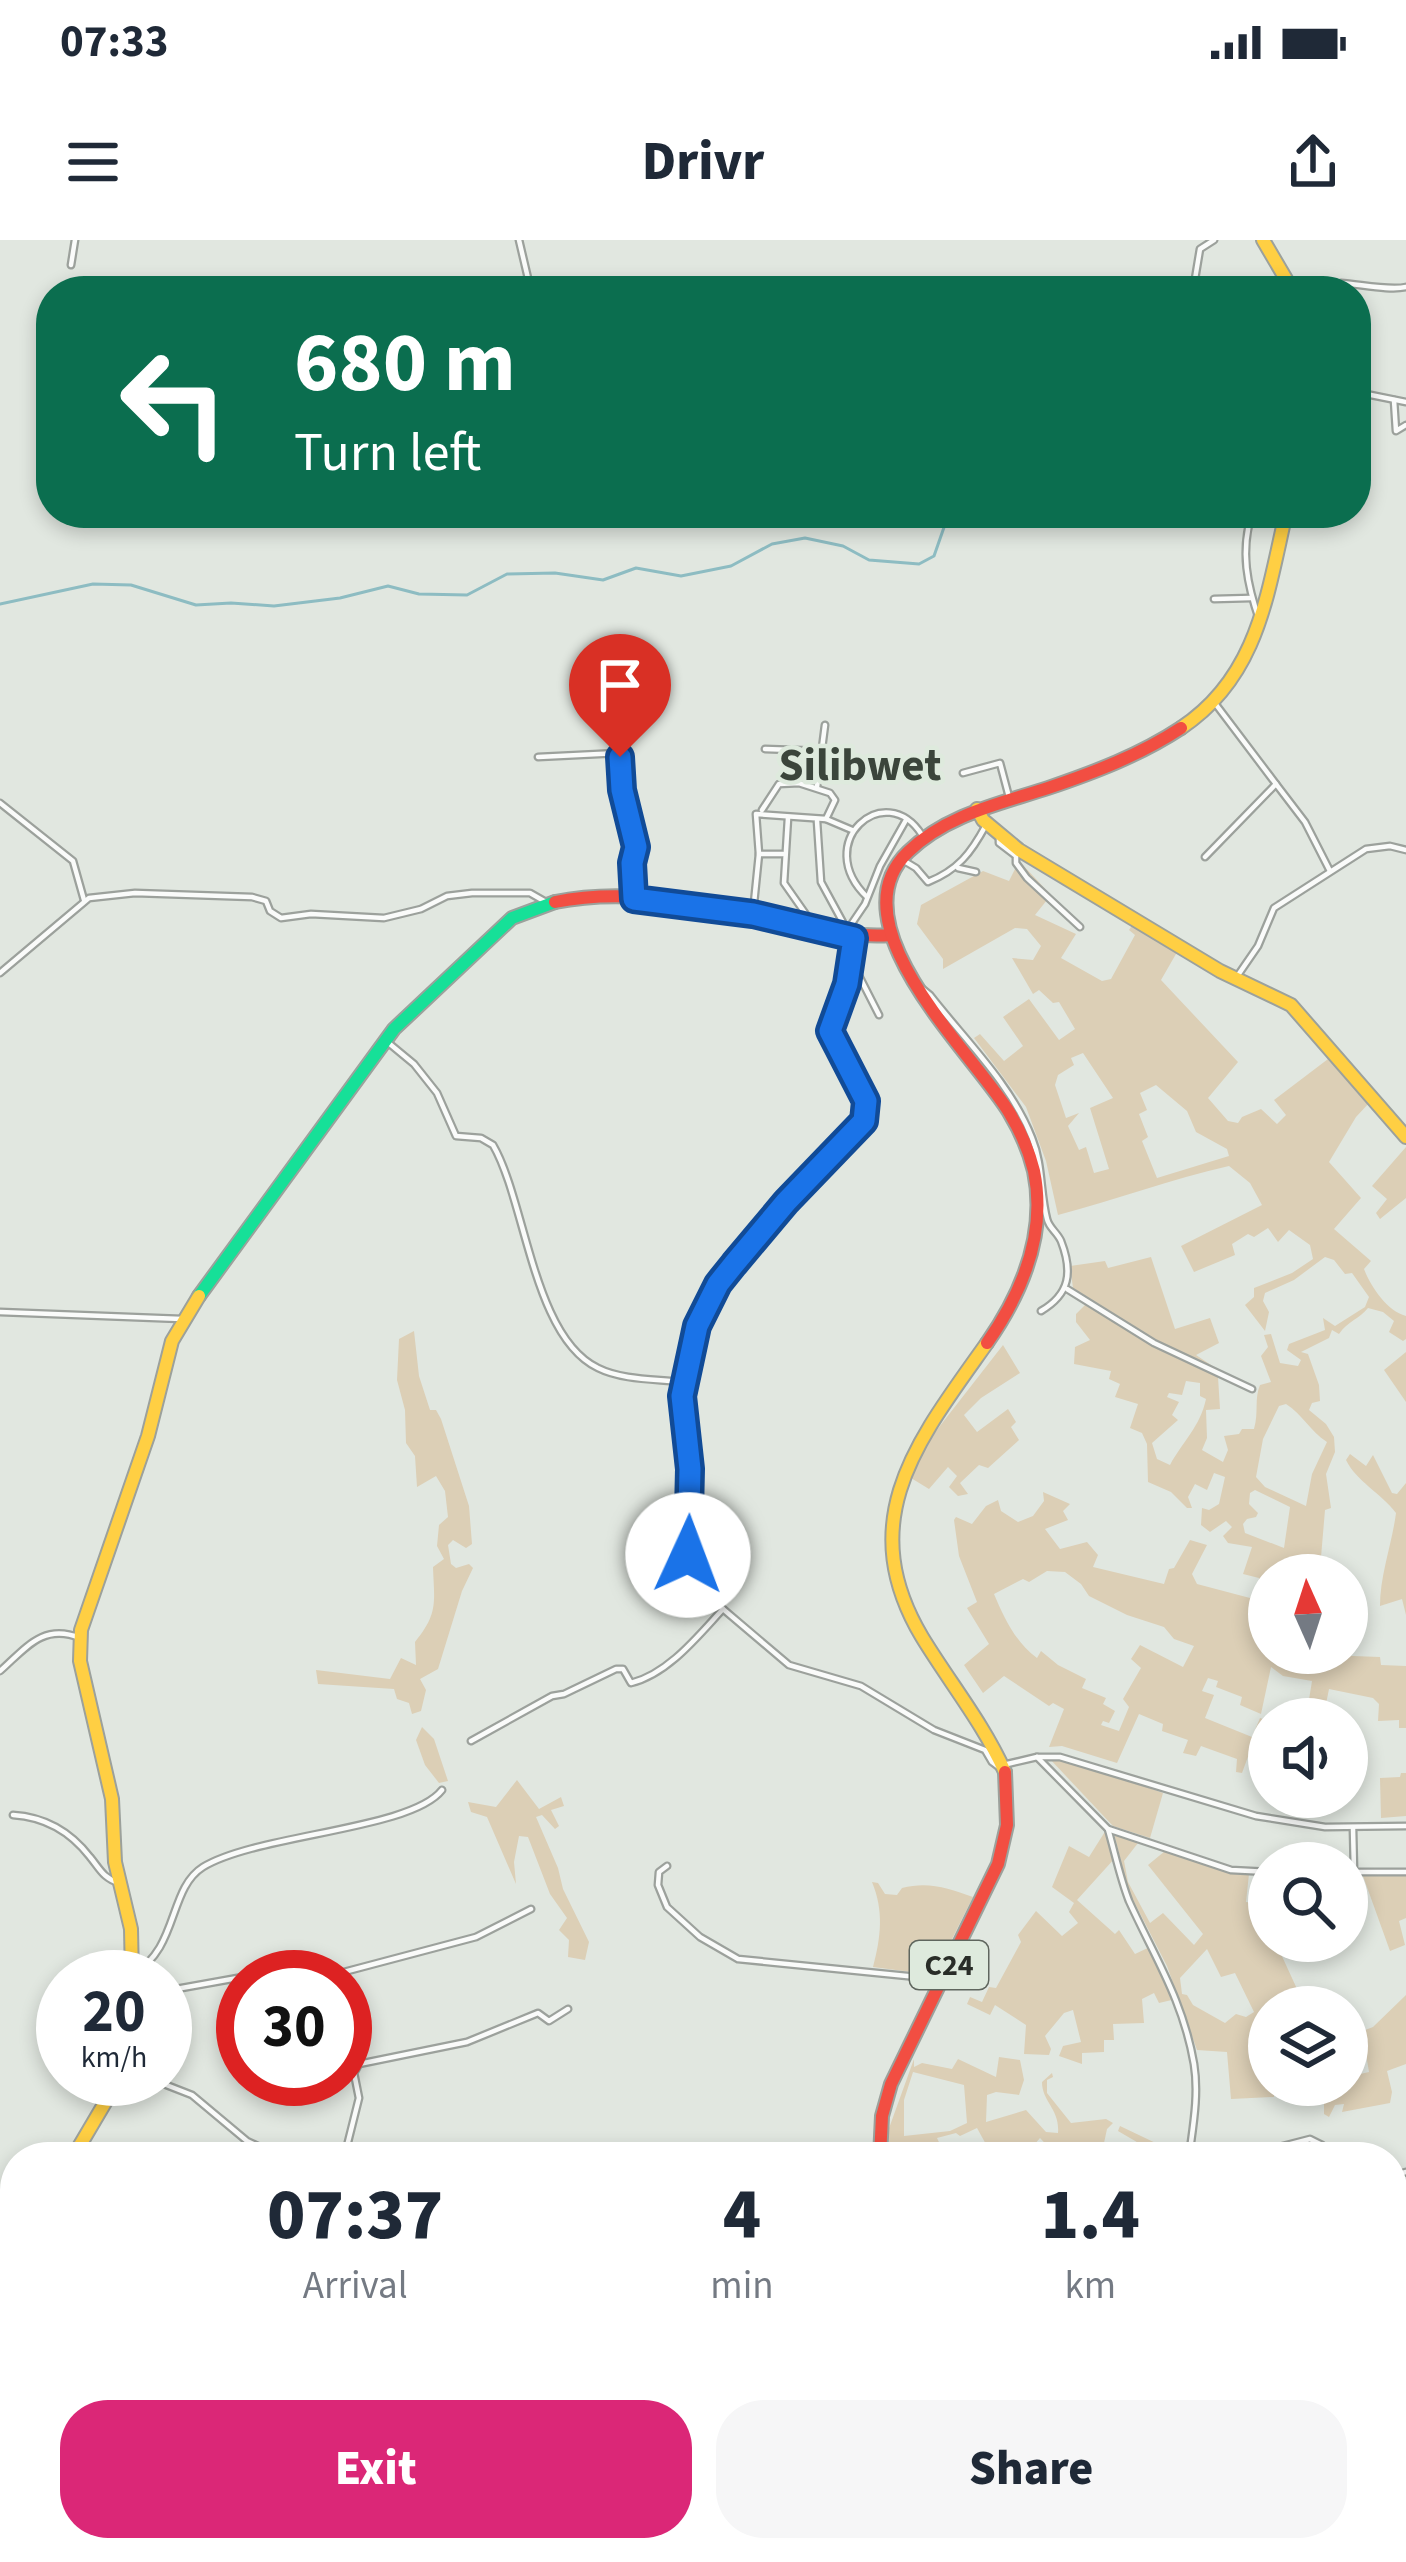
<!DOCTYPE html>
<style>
:root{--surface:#fff;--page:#f6f6f7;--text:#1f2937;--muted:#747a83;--accent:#db2777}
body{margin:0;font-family:"Source Sans 3",sans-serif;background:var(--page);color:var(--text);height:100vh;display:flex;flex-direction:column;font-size:45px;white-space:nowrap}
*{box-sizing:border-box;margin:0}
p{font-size:39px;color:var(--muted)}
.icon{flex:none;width:66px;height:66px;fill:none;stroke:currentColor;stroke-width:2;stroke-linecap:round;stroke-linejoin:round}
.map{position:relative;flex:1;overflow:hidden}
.sheet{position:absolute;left:0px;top:1902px;width:1407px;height:420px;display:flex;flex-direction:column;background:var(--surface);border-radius:48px 48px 0 0;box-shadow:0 6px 18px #0003}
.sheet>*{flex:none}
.hud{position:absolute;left:36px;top:36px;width:1335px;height:252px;border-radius:48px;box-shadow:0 6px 18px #0003;background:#0b6e4f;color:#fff;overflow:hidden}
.needle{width:78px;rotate:357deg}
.buttons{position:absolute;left:1248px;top:1314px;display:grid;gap:24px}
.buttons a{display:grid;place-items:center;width:120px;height:120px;border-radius:50%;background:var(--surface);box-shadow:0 6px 18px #0003;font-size:60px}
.speed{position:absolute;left:36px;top:1710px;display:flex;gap:24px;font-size:60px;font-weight:700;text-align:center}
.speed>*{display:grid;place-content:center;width:156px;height:156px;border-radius:50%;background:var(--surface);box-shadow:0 6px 18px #0003;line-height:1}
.speed small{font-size:30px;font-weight:400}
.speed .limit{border:18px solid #d22;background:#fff;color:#111}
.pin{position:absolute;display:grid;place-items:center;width:102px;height:102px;color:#fff;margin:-123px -51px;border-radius:50% 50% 50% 0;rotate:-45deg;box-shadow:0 0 12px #0007}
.pin .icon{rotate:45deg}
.me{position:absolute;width:132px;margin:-66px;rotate:2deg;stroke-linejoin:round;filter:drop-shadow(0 0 9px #0008)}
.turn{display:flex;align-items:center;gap:42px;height:252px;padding:0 60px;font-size:54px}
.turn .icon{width:156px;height:156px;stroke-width:2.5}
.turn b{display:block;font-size:84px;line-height:102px}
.eta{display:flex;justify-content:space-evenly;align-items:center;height:204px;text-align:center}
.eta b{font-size:72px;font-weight:800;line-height:84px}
.cta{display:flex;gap:24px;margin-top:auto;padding:24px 60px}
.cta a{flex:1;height:138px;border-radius:48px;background:var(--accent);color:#fff;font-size:48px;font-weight:800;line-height:138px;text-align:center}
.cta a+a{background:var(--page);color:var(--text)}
.status{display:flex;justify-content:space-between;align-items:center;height:84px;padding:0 60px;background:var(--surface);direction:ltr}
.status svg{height:33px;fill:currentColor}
header{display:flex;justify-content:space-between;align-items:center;height:156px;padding:0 60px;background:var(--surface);font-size:54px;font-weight:800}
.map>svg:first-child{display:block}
.green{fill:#dccfb6;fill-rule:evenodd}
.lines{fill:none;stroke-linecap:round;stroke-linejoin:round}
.stream{stroke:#8dbcc2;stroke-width:3}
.street-casing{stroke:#9ca19c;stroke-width:9}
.fast-casing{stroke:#9ca19c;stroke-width:16}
.slow-casing{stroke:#9ca19c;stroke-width:16}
.jam-casing{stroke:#9ca19c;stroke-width:16}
.street{stroke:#fafbfa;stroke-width:4.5}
.fast{stroke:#16e098;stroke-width:12}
.slow{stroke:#ffcf43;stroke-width:12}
.jam{stroke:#f24e42;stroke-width:12}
.route-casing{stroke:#114b97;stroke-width:30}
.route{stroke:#1a73e8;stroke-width:21}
.labels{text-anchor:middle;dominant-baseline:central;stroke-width:9;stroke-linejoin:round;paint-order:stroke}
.shield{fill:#deeadd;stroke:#5f665e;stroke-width:3}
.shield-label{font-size:30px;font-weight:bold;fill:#292d28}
.district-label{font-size:45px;font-weight:bold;fill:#3b453b;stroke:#deeadd}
</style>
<div class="status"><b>07:33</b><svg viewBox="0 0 49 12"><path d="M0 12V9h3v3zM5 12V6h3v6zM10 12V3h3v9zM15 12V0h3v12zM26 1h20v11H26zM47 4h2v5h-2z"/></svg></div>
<header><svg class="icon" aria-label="menu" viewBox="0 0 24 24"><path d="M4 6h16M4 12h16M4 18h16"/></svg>Drivr<svg class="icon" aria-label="share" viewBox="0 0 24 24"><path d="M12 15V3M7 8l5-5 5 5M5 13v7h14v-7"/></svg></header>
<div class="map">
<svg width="1406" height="2322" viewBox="0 0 1406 2322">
<rect width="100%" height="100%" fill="#e1e7e0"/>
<g class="green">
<path d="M1019,621L1051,655L1035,675L1076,694L1061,718L1102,741L1111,739L1135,695L1129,690L1135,681L1180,707L1161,740L1238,822L1208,858L1228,881L1238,883L1242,877L1261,869L1277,884L1286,875L1274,860L1332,816L1370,862L1356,877L1329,922L1361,958L1334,989L1371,1021L1364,1029C1371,1047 1387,1071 1406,1076V1099L1403,1101L1389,1092L1394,1081L1383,1072L1368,1068C1359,1079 1348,1081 1339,1094L1332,1090L1329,1098L1301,1112L1308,1114L1319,1145L1320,1161L1312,1163L1309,1170L1326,1184L1334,1197L1335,1212L1326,1234L1331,1268L1325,1270L1320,1329L1326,1331L1325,1335H1269V1413L1380,1417L1381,1425L1406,1426V1488H1399V1480L1378,1481L1379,1464L1373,1458L1329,1449L1323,1479H1318L1319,1474L1307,1472L1312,1441L1283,1436L1271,1427L1261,1474L1240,1465L1242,1457L1216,1447L1218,1441L1208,1438L1202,1451L1214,1455L1205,1478L1252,1497L1260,1478L1269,1481V1520L1249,1514L1242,1533L1236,1532L1237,1519L1201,1506L1196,1516L1183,1513L1188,1500L1162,1491L1163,1484L1139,1474L1117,1523L1062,1506L1049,1507L1064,1469L1053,1463L1049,1466L1004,1436L983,1453L964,1425L989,1404L967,1368L977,1362L959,1316L954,1280L956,1277L972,1284L986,1266L998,1260L1001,1271L1018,1282L1033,1276L1044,1261L1043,1252L1070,1264L1063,1271L1068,1280L1045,1289L1060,1309L1087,1302L1098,1315L1093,1327L1164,1344L1169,1329L1174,1328L1190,1300L1207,1305L1192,1334L1197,1344L1250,1358L1253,1353L1260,1354L1259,1338L1243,1334L1252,1307L1228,1303L1223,1296L1232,1287L1226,1281L1210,1292L1201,1285L1202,1268L1209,1270L1219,1264L1225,1237L1214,1233L1207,1250L1195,1244L1188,1257L1192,1268H1187L1171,1252L1148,1242L1147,1204L1142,1193L1130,1188L1138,1164L1115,1157L1120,1144L1109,1139L1111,1131L1074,1124L1075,1107L1090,1100L1076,1082V1074L1085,1065L1167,1113L1218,1137L1220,1169L1206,1170L1207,1198L1202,1210L1223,1222L1228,1210L1224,1196L1239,1194L1242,1189H1254C1259,1172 1254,1159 1260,1145L1271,1142L1261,1116L1268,1107L1264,1095L1271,1094L1280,1123L1298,1126L1301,1120L1287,1110L1289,1104L1325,1090L1323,1078L1335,1086L1365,1067L1369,1057L1352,1033L1345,1034L1334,1020L1325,1017L1294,1040L1265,1053L1263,1061L1269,1072L1265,1091L1245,1065L1254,1057V1048L1292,1033L1313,1019L1310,1005L1289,990L1278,1002L1268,988L1254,997L1248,994L1232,1004L1235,1015L1194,1032L1181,1006L1262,965L1250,943L1229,926C1171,939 1116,960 1058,975L1046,921L1026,867L974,798L980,794L1004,821L1023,806L1003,777L1029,759L1059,800L1075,789L1059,762L1053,763L1039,750L1033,754L1012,718L1033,720L1041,706L1027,689L1015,688L943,729V719L917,684L921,665L983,631L1009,641ZM1083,813L1113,858L1090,868L1109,929L1094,933L1086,907L1079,910L1068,886L1079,873L1066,878L1055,845L1058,835L1074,825L1071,818ZM1156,845L1187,871L1196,892L1227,909L1229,916L1157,938L1142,901L1148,897L1139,874L1147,870L1140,853ZM1186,1141L1200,1143V1156L1206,1159C1200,1187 1183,1201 1170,1225L1157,1219L1152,1203L1178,1180L1172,1175L1179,1162L1167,1157L1169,1153L1182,1155ZM1286,1164C1303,1175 1310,1191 1327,1202L1312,1234L1306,1266L1265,1247L1256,1237L1263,1199L1279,1166ZM1255,1250L1290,1267L1284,1308L1245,1293L1243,1284L1247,1279L1256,1277L1258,1273L1249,1264L1250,1253ZM1047,1331L1065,1332L1081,1344L1089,1356L1127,1375L1164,1387L1174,1399L1194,1406L1183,1427L1140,1405L1131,1419L1141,1428L1123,1459L1129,1467L1119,1491L1101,1485L1103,1481L1109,1483L1115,1471L1103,1464L1106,1458L1082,1448L1086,1439L1058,1425L1041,1411L1037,1418C1016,1403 1004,1378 994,1354L1023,1339L1029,1342Z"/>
<path d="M1406,907V958L1380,979L1376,973L1387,959L1372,946Z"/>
<path d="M1151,1017L1175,1089L1210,1078L1219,1103L1196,1115L1214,1127L1168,1107L1073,1048L1070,1026L1105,1021L1108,1028Z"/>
<path d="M414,1091L419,1136L430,1170H436L441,1179L469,1266L472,1304L466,1308L453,1300L448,1305L451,1324L456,1328L469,1324L473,1328L462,1351L438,1429L420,1439L426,1450L421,1471L412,1474L409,1463L397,1459L394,1449L318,1444L316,1430L390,1439L401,1418L416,1425L415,1402C439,1373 434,1361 433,1327L444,1319L437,1306L439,1285L448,1277L445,1251L436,1236L417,1247L415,1216L406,1203L405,1170L397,1140L399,1099Z"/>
<path d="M1003,1105L1020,1133L981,1158L964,1175L977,1192L1008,1169L1016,1182L1011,1187L1019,1200L988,1228L979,1225L960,1243L968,1254L958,1256L949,1247L957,1236L948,1227L929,1249L911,1238L929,1200Z"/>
<path d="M1406,1112V1162L1384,1130Z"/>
<path d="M1350,1214L1366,1226L1373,1215L1392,1253L1397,1254L1406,1243V1375L1402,1359L1380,1366C1380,1335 1392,1304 1396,1273C1381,1253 1356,1241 1346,1220Z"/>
<path d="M422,1487L434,1499L448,1541L439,1543L425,1525L416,1500Z"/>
<path d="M1049,1518L1088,1526L1163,1553L1150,1598L1113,1586Z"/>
<path d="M1401,1533H1406V1576L1381,1578L1380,1538L1400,1537Z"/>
<path d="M517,1540L539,1569L561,1557L564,1566L551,1570L559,1586L555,1589L542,1575L536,1577L558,1628L563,1649L589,1702L585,1720L568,1717L569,1700L559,1690L567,1678L550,1654L528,1597L519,1596L514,1622L516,1644L487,1577L471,1572L468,1562L496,1567Z"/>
<path d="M1106,1590L1115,1618L1077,1660L1115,1694L1119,1690L1135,1714L1152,1706L1176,1759L1159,1763L1154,1753L1142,1759L1144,1783L1113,1784L1114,1800H1104V1812L1082,1813V1824L1059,1816L1063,1806L1081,1802L1073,1770L1064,1773L1045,1796L1051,1809L1049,1815L1024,1814L1026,1785L995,1765L990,1775L967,1764L970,1757L982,1762L989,1747L996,1748L1021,1702L1018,1695L1036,1671L1062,1696L1078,1683L1069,1672L1074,1663L1052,1647L1069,1606L1089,1617Z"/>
<path d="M1114,1593L1138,1603L1124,1621L1128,1642L1150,1683L1163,1673L1194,1705L1203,1694L1148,1625L1165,1611L1232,1633L1249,1634L1246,1662L1255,1663L1256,1673L1250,1675L1254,1688L1269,1684V1701H1275L1303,1762L1296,1767H1269V1845H1274V1857L1231,1859L1227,1812L1197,1810L1167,1726L1128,1650ZM1207,1709L1221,1737L1235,1733L1254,1772L1246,1777L1236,1774L1225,1783L1193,1765L1187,1755L1182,1754L1180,1738Z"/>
<path d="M1363,1636H1406V1678L1399,1681L1405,1705L1390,1711Z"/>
<path d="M872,1642L878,1643L885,1654L897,1655L902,1648C928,1641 948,1648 973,1657L934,1735L873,1727C881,1697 884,1671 872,1642Z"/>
<path d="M1406,1755V1824L1387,1831L1392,1852L1390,1863L1342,1872L1344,1864L1335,1865L1329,1877L1324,1874V1861L1318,1853L1308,1854V1845H1347V1837L1369,1832L1365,1808L1348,1809L1347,1797L1373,1787Z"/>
<path d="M999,1817L1020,1820L1024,1840L1019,1855L996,1852L987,1855L986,1882L1026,1870L1046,1892L1058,1893C1060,1869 1042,1862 1042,1842L1052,1833L1053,1837L1047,1840V1853L1071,1883L1106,1879L1113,1883L1107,1889L1101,1917H1058L1040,1898L1028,1912L1032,1917H993L977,1888L960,1896L956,1893L937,1898L946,1917H890L888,1891L914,1819V1827L922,1823L952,1829L958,1819L996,1837ZM913,1832L964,1845L967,1883L950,1891L904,1896V1860Z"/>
<path d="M1120,1886L1185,1917H1126L1130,1912L1138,1915L1142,1905L1118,1891Z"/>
<path d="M1392,2017L1406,2033V2125L1392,2120Z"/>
<path d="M1392,2152L1398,2158L1406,2157V2254L1392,2269Z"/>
<path d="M1392,2273L1400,2292L1406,2290V2322H1352L1348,2315L1329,2321L1325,2313L1307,2322H1100L1108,2307H1215L1224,2316L1247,2307H1295L1297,2311L1308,2307H1392Z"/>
</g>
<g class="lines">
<path class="stream" d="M0,364L93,344L131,345L196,365L231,363L274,366L340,358L388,346L419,354L467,355L507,334L555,333L603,340L636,328L681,336L731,326L772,304L805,298L843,306L869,320L919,324L934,316L949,273"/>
<g class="street-casing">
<g id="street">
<path d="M519,0L531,51"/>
<path d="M71,25L75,0"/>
<path d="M1193,51L1200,9L1214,0"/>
<path d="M1331,51L1341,43C1359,44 1390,51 1406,47"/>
<path d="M1356,152L1406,162"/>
<path d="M1394,160L1396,191L1406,185"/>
<path d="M1252,273C1240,311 1247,345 1260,382"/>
<path d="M1214,359L1251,358"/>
<path d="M1214,462L1276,544"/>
<path d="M765,509L823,511"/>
<path d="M538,517L619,513L621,551L636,607L632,623L635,659"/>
<path d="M963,533L1000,523L1009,557"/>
<path d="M817,547L825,485"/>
<path d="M0,563L73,621L84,660"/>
<path d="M762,570L779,544L799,543L830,553L835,560L826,579"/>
<path d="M788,578L784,643L812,683"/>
<path d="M817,581L821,642L846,688"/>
<path d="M999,596V603L1016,616V623L1027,638L1080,687"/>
<path d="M759,614H783"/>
<path d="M1205,617L1276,544L1305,582L1330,631"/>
<path d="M901,619L916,628L928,642C958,630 971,613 986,585"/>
<path d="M958,628L976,632"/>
<path d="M867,657C811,603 885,537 922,595"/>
<path d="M753,673L759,614L756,574L826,579L852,590"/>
<path d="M844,695L865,664L880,626L906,580"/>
<path d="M854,698L847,744L830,792L866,861L864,881L786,962L733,1024L718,1044L697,1086L682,1156L690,1229L689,1324L698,1343L723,1369L789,1425L861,1446L934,1490L985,1510L992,1522L1004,1531"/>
<path d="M852,722L879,775"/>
<path d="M0,733L89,658L135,653L252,657L266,661L270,671L281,678L311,674L384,678L421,669L447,656L472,653H530L544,661"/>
<path d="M1236,738L1258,706L1274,668L1366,609L1390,606L1406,610"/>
<path d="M919,746L930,755C965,800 1011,844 1032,898C1043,925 1040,952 1047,979C1049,988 1057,992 1061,1001C1073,1032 1070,1054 1041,1071"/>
<path d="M385,800L414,824L437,853L456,896L481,898L493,905C526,962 533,1097 598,1128C622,1140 655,1139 681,1142"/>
<path d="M1067,1049L1154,1103L1252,1149"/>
<path d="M0,1072L182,1079"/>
<path d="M0,1431C26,1408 43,1383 80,1398"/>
<path d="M471,1501L552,1456L564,1454L616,1429H623L631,1443C668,1434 698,1396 723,1369"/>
<path d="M1037,1517L1108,1589L1231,1630L1269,1632"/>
<path d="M1003,1525L1037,1517H1060L1256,1576L1325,1587L1406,1586"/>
<path d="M13,1575C45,1577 70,1591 90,1617C100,1629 103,1638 119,1643"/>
<path d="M1353,1588L1354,1631"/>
<path d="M1108,1589C1115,1613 1120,1638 1129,1661C1155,1718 1183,1760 1194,1824C1199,1855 1193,1886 1189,1917"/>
<path d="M667,1626L659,1632L658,1645L667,1667L700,1697L738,1719L937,1739"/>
<path d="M1347,1632H1406"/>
<path d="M133,1734C179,1708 168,1649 203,1627C257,1594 411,1590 442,1550"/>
<path d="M245,1737H260"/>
<path d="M325,1737L476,1697L531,1669"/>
<path d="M165,1751L243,1737"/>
<path d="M151,1839L192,1855L247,1901L281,1917"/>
<path d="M340,1917L346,1910L359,1858L354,1833L359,1824L467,1802L538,1773L549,1781L568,1769"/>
<path d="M1241,1917L1310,1899L1322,1905L1329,1917"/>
<path d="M1392,1936L1406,1932"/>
<path d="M1392,2013L1406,2030"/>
<path d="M0,2111L10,2081L13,1999"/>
<path d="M0,2266L15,2260"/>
<path d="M191,2307L224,2322"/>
<path d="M466,2307L467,2322"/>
<path d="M1174,2322L1175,2307"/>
</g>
</g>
<g class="fast-casing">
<g id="fast">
<path d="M199,1056L394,789L512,678L555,662"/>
<path d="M986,2322L1001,2307"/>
</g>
</g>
<g class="slow-casing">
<g id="slow">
<path d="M1263,0L1293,51"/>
<path d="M1181,488C1258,437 1267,355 1286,273"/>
<path d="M977,569L983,580L1019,610L1220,731L1291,765L1406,897"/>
<path d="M987,1103C919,1199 852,1279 922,1397C950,1443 983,1483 1005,1532"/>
<path d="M132,1737L131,1689L115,1622L112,1559L80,1421L81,1390L148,1196L172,1101L199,1056"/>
<path d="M73,1917L119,1839"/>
<path d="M0,2006L15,1995"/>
</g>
</g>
<g class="jam-casing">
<g id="jam">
<path d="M555,662C631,646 714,666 789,681C823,689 855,698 891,695"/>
<path d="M987,1103C1022,1053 1047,994 1034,931C1029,911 1020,890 1009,872C973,813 833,684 908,612C946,575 999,564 1048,548C1095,532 1140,515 1181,488"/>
<path d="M880,1917L882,1876L891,1844L998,1624L1007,1585L1005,1532"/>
</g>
</g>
<use href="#street" class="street"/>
<use href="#fast" class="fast"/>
<use href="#slow" class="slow"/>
<use href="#jam" class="jam"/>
</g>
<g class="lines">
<g class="route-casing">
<path id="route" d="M620,517L622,550L636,607L632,623L634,659L753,674L854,698L847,744L830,791L866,861L864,881L786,962L734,1024L718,1044L697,1086L682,1156L690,1229L688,1315"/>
</g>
<use href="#route" class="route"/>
</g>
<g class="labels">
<rect class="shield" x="910" y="1701" width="78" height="48" rx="9"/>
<g class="shield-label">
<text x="949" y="1725">C24</text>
</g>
<g class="district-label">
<text x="860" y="526">Silibwet</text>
</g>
</g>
</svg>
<div class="buttons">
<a><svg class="needle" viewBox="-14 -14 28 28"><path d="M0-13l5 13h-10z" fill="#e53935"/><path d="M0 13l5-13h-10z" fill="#747a83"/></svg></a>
<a><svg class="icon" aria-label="sound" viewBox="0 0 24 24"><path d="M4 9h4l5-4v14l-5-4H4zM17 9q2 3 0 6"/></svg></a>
<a><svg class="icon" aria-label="search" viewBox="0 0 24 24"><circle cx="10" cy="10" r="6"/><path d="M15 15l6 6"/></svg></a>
<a><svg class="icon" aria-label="layers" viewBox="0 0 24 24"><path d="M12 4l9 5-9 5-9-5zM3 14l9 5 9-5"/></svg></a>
</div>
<div class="speed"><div>20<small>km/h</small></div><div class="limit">30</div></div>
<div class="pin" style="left:620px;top:517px;background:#d93025"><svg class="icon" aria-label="arrive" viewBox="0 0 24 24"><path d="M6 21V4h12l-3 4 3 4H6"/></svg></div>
<svg class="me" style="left:688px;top:1315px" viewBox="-20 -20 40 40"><circle r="19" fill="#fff"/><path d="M0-13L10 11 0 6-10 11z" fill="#1a73e8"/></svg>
<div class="hud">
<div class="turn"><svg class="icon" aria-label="left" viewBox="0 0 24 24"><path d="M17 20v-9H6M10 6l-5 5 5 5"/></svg><div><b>680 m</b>Turn left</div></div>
</div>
<section class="sheet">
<div class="eta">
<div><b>07:37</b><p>Arrival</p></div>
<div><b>4</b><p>min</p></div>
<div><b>1.4</b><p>km</p></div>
</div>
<div class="cta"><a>Exit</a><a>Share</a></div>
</section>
</div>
